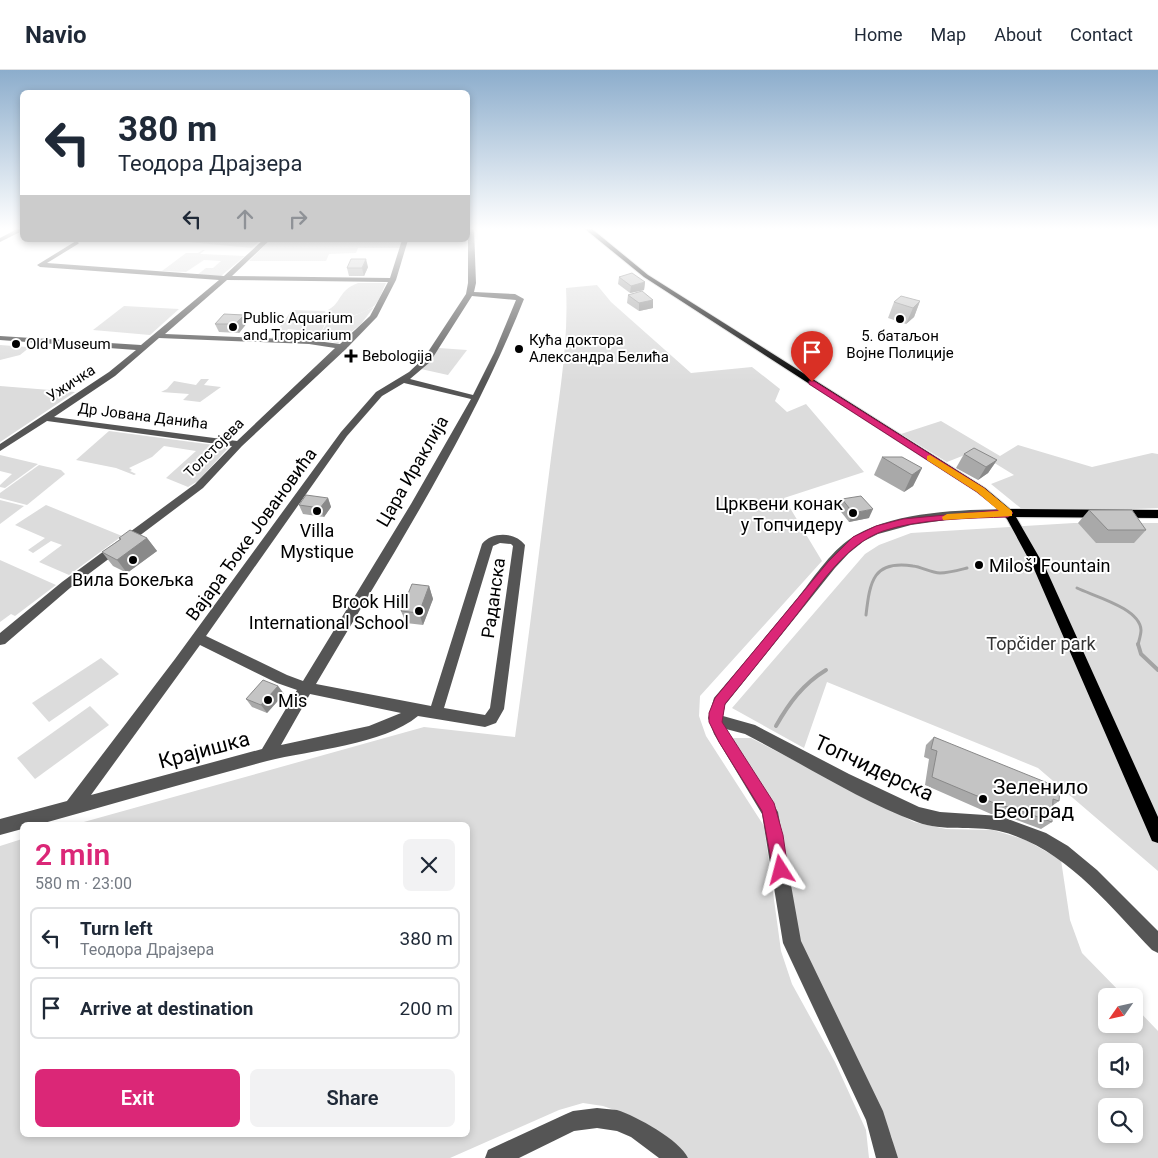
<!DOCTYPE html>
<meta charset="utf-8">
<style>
:root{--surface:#fff;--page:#f2f2f3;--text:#1f2937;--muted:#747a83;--line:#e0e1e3;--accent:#db2777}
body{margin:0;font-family:Roboto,sans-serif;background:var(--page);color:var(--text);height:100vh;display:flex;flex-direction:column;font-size:19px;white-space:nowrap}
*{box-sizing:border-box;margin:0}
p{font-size:16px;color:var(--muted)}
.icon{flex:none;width:28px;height:28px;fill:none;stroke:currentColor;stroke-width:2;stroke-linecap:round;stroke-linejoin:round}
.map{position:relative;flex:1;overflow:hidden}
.side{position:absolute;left:20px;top:752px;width:450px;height:315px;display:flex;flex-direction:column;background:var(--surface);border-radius:8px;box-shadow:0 2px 8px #0003}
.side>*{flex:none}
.banner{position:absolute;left:20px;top:20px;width:450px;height:152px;border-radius:8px;box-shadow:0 2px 8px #0003;background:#fff;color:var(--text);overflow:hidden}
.needle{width:32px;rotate:236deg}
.tools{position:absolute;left:1098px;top:918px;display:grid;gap:10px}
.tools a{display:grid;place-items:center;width:45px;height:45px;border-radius:8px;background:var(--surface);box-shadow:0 2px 8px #0003;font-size:25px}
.pin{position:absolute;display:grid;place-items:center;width:42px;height:42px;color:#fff;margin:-51px -21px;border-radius:50% 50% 50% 0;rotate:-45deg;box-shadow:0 0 5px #0007}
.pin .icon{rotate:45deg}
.me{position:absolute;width:55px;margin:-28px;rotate:351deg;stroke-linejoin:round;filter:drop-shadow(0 0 4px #0008)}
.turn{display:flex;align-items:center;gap:18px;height:105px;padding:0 15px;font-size:22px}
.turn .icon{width:65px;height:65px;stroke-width:2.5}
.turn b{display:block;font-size:35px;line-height:42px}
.lanes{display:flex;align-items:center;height:48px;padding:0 15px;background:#0003;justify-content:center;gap:25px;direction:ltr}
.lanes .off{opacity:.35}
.round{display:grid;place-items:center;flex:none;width:52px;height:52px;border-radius:8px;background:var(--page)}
.summary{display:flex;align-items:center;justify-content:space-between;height:85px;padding:0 15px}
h1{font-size:30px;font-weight:600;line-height:38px;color:var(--accent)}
.action{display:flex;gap:10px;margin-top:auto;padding:10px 15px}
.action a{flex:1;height:58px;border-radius:8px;background:var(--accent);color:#fff;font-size:20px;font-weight:600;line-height:58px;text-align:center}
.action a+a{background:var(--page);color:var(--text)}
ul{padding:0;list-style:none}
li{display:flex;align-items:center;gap:15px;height:62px;margin:0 10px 8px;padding:0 5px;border:2px solid var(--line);border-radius:8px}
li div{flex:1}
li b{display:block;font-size:19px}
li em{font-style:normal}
header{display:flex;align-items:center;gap:30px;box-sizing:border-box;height:70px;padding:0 25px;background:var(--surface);border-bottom:1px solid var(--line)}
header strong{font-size:24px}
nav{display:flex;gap:28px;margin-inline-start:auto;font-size:18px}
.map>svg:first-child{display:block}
.green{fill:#dcdcdc;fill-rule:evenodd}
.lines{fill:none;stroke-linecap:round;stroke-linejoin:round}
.stream-far1{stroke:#a3a3a3;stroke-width:3}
.stream{stroke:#a3a3a3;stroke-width:4}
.major-casing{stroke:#dbdbdb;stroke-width:2}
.minor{fill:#555;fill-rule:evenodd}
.major{fill:#000;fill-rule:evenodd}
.wall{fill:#a9a9a9}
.shaded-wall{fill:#898989}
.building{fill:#c4c4c4;stroke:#898989}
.route{fill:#db2777;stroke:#8e194d}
.slow{fill:#f59e0b}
.poi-dot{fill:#000;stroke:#fff;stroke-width:2}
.labels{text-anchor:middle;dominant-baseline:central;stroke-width:4;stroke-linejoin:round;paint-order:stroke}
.far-poi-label{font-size:15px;fill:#000;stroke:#fff;text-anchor:start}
.far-street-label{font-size:15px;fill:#000;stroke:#fff}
.street-label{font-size:18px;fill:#000;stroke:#fff}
.poi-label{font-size:18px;fill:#000;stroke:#fff;text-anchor:end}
.park-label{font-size:18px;fill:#333;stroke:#fff}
.near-street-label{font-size:21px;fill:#000;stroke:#fff}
.near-poi-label{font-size:21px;fill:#000;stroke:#fff;text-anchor:start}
</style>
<header>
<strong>Navio</strong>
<nav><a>Home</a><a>Map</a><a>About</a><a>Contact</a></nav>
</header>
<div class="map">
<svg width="1158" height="1088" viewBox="0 0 1158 1088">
<rect width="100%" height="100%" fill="#fff"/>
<g class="green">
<path d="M167,170H239L258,172L252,178Z"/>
<path d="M270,170H402L400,178H358L356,183L329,184L326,191H249Z"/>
<path d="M203,180H205L200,184L245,186L221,206L197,205L206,198H213L221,191L204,190L186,202L162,201L186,183H198Z"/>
<path d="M358,213H386C383,219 380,229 375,235C367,243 338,252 329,247L328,240C342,233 338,220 358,213Z"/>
<path d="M597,215L611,232L691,303L752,297L780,319L775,331L787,342L806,334L864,402L784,428L822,491L700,626L699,646L706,666L764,756L781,881L792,914L835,992L866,1060L869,1088H688L655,1060L629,1045L603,1036L583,1033L559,1040L450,1088H0V776L22,769V1065H468V755H73L424,657L515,667C528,575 539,481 551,388C558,333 569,275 566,218Z"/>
<path d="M124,236L179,239L150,265L93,260Z"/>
<path d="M374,237L361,254L338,273L317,269L329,250L349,248Z"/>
<path d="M292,240L325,241C328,251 323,262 315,269H287L288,267H303L306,261L288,259L283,266L286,267L285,269L272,268Z"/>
<path d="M0,275L27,277H30L20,285L0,290Z"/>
<path d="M439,278L467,280L448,305L421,299Z"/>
<path d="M201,309H209L204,315L221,317L200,332L183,330L189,324L161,322L167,319L174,311L196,315Z"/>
<path d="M0,316L75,322L0,372Z"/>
<path d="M941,351L1000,386L1018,375L1092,397L1152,383L1158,384V438L1059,442L1023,440L991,414L1014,405L975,381L947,392L901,364Z"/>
<path d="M109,361L229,377L198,411L188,417L166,408L196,381L164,376L152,387L129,398L132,400L130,401L136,404L134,405L116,398L76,390Z"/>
<path d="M0,385L38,394L5,418L0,417V415L12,404L0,401Z"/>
<path d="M39,395L61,400L65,404L27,435L0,428V423Z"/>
<path d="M0,430L24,436L0,454Z"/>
<path d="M46,435L122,466L69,505L39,492L62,475L51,471L33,483L28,480L45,468L15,455Z"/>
<path d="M1074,453H1158V801L1038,698L827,612L804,678L732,638L865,484L879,475L911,463Z"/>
<path d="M0,490L56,515L15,546L11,544L0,552Z"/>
<path d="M101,588L119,604L49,652L32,633Z"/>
<path d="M90,636L109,655L35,709L17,688Z"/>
<path d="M732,668H751L914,752L946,759L993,760L1026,770L1061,790L1070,850L1082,883L1124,926H1106V954H1134V936L1158,961V1088H896L892,1068L865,1005L794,859L783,763L777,742ZM1106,981H1134V1009H1106ZM1106,1036H1134V1064H1106Z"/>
</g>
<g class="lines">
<g class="stream-far1">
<path d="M1077,518C1093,526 1140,538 1141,560C1141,565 1139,570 1138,575"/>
<path d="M866,545C870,511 873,490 913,496C922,497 931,503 940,503C948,503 959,500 967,498"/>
</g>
<g class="stream">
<path d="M1138,574L1141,584L1158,600"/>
<path d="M776,656C789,633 803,614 826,600"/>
</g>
<g class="major-casing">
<path id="major" d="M585,159H592L648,205L985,418L1010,439L1158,440V448L1016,447L1046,499L1158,747V773L1152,771L1034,499L1007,449L996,437L977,422L644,207Z"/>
</g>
<g class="minor">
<path d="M17,159H22V161L0,172V168Z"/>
<path d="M468,159H474L476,213L474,222L515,224L524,229C470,365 390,488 316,614L431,636L482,474C492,461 516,462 525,475L504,639L496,653L485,657L418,646C383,675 311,680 267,691C190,711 113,734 37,755H22V759L0,765V749L67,731L175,589L341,362L376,322L409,302L424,288L466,224L468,213ZM472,226L516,230L494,283L473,325L410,309L430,292ZM404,313L471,329L411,434L303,611L287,605L206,566L347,366L382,326ZM500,473L511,474L513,476L490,638L485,645L444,638L493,476ZM200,575L277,613L297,620L262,679L91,725ZM310,624L401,643L369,656L281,675Z"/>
<path d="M263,170H270L232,206L390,208L402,170H408L396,210L377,247L346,279L242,376L203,418L70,518L5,574L0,575V563L62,512L195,414L232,376L47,351L0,381V374L109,302L136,280L0,270V266L141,275L219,210L40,197L37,195L76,171L79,173L78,174L47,193L224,206ZM227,210L388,212L370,246L340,274L309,270L165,264ZM159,268L309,274L335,278L237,371L54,347L115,306Z"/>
<path d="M1008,439L1012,440L1013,443L1012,446L953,449L911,455L878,464L864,471L849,483L835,498L725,635L723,646L755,655L849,704L919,737L940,742L1000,746L1046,763L1068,776L1097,800L1158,861V883L1152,880C1109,835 1063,776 999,761C972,755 943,762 917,752C856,729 802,693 745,664L726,659L778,742L801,871L883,1041L898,1088H876L866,1050L783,873L762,744L714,664L708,648L714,628C743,594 771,560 799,526C816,505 832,479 856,465C898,441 961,440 1008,439Z"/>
<path d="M597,1038C603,1039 610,1039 617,1040C636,1046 680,1070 688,1088H659L631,1067L617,1061L597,1058L574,1061L519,1088H485L488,1080L566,1044L573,1041Z"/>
</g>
<use href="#major" class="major"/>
</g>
<g class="wall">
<path d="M368,197L364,206H349L347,198Z"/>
<path d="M619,207L645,212L644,220L630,223L618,214Z"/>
<path d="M628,225L653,230V238L639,241L627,233Z"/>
<path d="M920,231L914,247L906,254L888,248L894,232Z"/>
<path d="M244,245L247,253L239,263L219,262L215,254Z"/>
<path d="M964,384L997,390L988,403L978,410L956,398Z"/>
<path d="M882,387L922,398L913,416L904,422L874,405Z"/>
<path d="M328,428L331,437L324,447L303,444L299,435Z"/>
<path d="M842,429L869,448L849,452L838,438Z"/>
<path d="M1089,440L1146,460L1134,473H1096L1078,453Z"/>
<path d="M119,468H147L157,481L127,503L113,496L102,482L120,470Z"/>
<path d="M429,516L433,529L423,555L406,553L401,541Z"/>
<path d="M278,616L284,624L267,643L252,637L246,629Z"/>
<path d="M934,667L1059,731L1052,736V752L1041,759L1001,744H991L925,715L929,689L924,687L926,675Z"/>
</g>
<g class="shaded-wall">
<path d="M366,189L368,197L364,206L362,198Z"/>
<path d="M645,212L644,220L630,223L631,216Z"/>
<path d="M653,230V238L639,241V233Z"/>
<path d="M920,231L914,247L906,254L913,238Z"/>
<path d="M244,245L247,253L239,263L235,254Z"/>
<path d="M997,390L988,403L978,410L986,397Z"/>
<path d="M922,398L913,416L904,422L912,405Z"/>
<path d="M328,428L331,437L324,447L320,438Z"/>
<path d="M873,439L869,448L849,452L853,443Z"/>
<path d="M147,468L157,481L127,503L117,490Z"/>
<path d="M429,516L433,529L423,555L419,543Z"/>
<path d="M278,616L284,624L267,643L261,635Z"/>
</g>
<g class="building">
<path d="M351,189H366L362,198H347Z"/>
<path d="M632,203L645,212L631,216L619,207Z"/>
<path d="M642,221L653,230L639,233L628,225Z"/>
<path d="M901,226L920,231L913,238L894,232Z"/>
<path d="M224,244L244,245L235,254H215Z"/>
<path d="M974,378L997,390L986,397L964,384Z"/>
<path d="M882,387H902L922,398L912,405Z"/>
<path d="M306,425L328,428L320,438L299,435Z"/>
<path d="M861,426L873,439L853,443L842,429Z"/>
<path d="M1089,440H1132L1146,460H1108Z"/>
<path d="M130,460L147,468L117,490L102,482L121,469L119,468Z"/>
<path d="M412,514L429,516L419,543L401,541Z"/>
<path d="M263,610L278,616L261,635L246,629Z"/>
<path d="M934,667L1060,718L1059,731L1053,729L1052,752L1010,737L1001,736L932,707L937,681L931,679Z"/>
</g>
<linearGradient id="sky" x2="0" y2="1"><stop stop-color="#8cadcc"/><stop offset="0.51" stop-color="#fff"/><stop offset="1" stop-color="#fff" stop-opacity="0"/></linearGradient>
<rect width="1158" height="311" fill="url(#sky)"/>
<path class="route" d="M809,311H814L984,418L1013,443L1008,447C972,448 917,449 883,461C844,475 819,517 794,548C771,577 748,606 725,634L722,652L774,733L783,765L788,800L786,805L781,807L775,805L773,800L762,741L719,672L709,652V643L715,628L828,492L853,467L876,456L903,449L999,440L977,422L809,314Z"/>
<path class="slow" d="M930,385L984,418L1012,441V446L943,450L942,447L947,444L999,441L977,422L927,390V386Z"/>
<g class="poi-dot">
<circle cx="900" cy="249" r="5"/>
<circle cx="233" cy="257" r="5"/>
<circle cx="16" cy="274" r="5"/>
<circle cx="519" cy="279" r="5"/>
<path d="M348.5 278.5h5v5h5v5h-5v5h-5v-5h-5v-5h5z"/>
<circle cx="317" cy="441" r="5"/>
<circle cx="853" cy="443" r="5"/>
<circle cx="133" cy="490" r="5"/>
<circle cx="979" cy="495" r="5"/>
<circle cx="419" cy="541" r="5"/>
<circle cx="268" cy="630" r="5"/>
<circle cx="983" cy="729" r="5"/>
</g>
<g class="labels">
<g class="far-poi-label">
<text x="243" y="248">Public Aquarium<tspan x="243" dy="17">and Tropicarium</tspan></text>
<text x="900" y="266" text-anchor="middle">5. батаљон<tspan x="900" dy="17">Војне Полиције</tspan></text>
<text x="529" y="270">Кућа доктора<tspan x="529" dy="17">Александра Белића</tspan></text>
<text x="26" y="274">Old Museum</text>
<text x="362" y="286">Bebologija</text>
</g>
<g class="far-street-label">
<text transform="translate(71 313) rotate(-33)">Ужичка</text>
<text transform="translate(143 346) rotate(7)">Др Јована Данића</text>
<text transform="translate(214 378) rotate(-45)">Толстојева</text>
</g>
<g class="street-label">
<text transform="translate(412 401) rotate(-60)">Цара Ираклија</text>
<text transform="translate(251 464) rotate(-54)">Вајара Ђоке Јовановића</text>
<text transform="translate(493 528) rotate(-82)">Раданска</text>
</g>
<g class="poi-label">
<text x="843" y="433">Црквени конак<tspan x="843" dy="21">у Топчидеру</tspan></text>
<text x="317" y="460" text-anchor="middle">Villa<tspan x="317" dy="21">Mystique</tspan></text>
<text x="989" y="495" text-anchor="start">Miloš' Fountain</text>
<text x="133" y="509" text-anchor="middle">Вила Бокељка</text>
<text x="409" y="531">Brook Hill<tspan x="409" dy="21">International School</tspan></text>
<text x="278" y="630" text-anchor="start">Mis</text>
</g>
<g class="park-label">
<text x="1041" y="573">Topčider park</text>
</g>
<g class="near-street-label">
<text transform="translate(204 680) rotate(-15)">Крајишка</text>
<text transform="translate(874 698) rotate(25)">Топчидерска</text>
</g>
<g class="near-poi-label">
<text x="993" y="717">Зеленило<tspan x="993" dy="24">Београд</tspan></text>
</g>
</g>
</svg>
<div class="tools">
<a><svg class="needle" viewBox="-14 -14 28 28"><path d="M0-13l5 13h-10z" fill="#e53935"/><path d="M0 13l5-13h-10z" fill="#747a83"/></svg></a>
<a><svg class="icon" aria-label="sound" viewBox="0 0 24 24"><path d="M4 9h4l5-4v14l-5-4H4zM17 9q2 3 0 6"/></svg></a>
<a><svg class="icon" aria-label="search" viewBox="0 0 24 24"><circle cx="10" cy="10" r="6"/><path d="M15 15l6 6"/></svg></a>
</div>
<div class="pin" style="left:812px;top:312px;background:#d93025"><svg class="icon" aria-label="arrive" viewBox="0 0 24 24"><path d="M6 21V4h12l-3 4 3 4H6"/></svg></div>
<svg class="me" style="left:781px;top:800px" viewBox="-20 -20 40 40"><path d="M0-17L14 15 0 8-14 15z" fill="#db2777" stroke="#fff" stroke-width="4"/></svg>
<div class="banner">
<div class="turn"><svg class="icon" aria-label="left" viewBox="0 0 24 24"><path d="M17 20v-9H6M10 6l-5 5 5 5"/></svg><div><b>380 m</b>Теодора Драјзера</div></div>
<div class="lanes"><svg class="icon" aria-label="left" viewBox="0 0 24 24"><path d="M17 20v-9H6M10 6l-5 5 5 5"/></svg><svg class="icon off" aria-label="ahead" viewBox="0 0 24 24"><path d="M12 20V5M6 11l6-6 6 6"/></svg><svg class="icon off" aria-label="right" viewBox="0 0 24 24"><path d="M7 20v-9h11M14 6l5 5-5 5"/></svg></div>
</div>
<section class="side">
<div class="summary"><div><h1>2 min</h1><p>580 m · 23:00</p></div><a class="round"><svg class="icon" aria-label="close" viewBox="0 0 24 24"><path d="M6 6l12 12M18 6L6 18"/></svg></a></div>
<ul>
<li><svg class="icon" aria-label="left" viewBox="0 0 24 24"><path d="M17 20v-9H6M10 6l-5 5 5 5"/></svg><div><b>Turn left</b><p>Теодора Драјзера</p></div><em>380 m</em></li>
<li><svg class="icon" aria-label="arrive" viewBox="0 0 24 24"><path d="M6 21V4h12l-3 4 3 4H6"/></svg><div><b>Arrive at destination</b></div><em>200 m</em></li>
</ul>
<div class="action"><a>Exit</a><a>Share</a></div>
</section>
</div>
